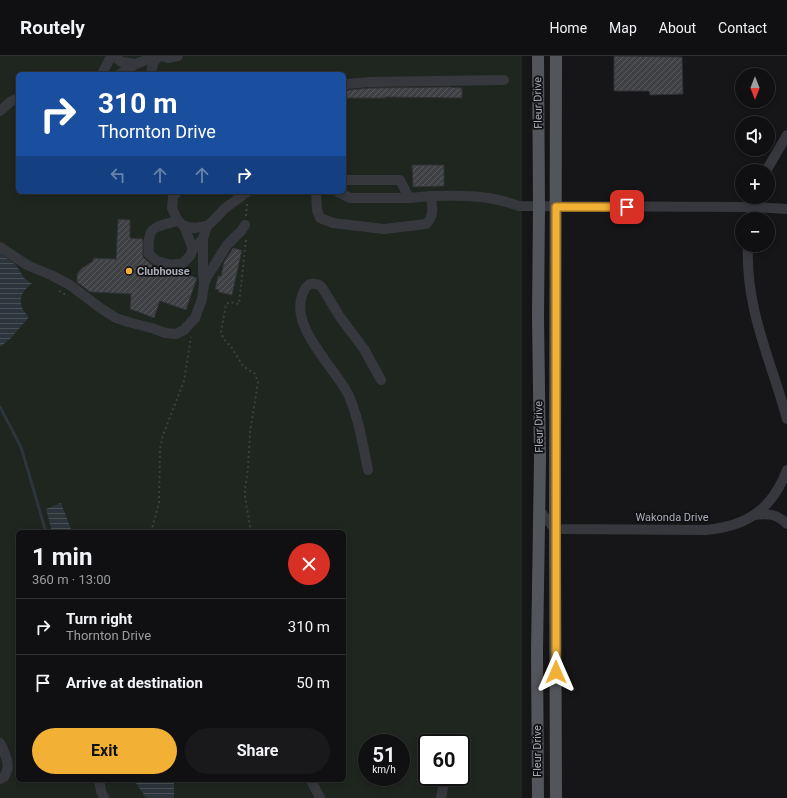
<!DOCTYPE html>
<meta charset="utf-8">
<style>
:root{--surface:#101012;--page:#19191b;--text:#f1f3f6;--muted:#9c9d9f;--line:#303032;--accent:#f2b134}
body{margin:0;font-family:Roboto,sans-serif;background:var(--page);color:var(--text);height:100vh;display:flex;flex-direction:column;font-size:15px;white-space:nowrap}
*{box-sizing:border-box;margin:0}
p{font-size:13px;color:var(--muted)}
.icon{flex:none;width:22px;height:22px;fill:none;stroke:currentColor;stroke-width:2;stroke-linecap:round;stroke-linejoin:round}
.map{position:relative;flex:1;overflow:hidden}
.sheet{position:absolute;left:16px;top:474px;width:330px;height:252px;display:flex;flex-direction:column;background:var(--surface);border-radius:6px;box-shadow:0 2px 6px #0003,0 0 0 1px var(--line)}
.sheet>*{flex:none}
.hud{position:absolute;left:16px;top:16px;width:330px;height:122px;border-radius:6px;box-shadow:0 2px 6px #0003,0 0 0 1px var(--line);background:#1a4fa0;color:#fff;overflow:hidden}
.needle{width:26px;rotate:180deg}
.controls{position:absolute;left:735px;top:12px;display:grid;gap:8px}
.controls a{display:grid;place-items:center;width:40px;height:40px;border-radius:50%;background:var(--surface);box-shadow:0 2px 6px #0003,0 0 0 1px var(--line);font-size:20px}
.speed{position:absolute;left:358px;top:678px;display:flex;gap:8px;font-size:20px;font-weight:700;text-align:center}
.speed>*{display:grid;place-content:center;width:52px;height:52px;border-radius:50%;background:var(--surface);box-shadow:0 2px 6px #0003,0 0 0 1px var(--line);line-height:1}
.speed small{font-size:10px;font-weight:400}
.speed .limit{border:2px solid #111;border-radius:6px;background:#fff;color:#111}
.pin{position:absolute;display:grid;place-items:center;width:34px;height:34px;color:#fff;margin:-17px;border-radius:8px;box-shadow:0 2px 6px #0006}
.me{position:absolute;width:44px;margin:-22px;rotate:0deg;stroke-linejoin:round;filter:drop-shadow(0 0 3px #0008)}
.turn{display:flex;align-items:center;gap:14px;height:84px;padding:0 16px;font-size:18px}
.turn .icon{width:52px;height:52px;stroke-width:2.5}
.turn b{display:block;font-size:28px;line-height:34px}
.lanes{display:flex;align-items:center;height:38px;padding:0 16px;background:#0003;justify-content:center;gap:20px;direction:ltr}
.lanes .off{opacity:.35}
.round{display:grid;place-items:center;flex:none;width:42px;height:42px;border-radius:21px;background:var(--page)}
.head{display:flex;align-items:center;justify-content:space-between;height:68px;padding:0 16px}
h1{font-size:24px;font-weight:700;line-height:30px}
.cta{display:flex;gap:8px;margin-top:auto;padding:8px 16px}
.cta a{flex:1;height:46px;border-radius:24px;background:var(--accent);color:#111;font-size:16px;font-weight:700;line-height:46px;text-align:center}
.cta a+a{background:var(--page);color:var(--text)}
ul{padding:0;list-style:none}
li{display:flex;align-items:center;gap:12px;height:56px;padding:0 16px;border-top:1px solid var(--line)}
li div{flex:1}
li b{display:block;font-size:15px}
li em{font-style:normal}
header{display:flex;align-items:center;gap:24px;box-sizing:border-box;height:56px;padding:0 20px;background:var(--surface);border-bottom:1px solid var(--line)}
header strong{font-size:19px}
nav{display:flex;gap:22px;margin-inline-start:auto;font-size:14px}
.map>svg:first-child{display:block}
.green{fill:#1e261f;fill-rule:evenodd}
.water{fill:url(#water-rules)}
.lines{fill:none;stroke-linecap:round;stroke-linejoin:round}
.stream{stroke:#2c353c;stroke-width:3}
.building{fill:url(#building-hatch);stroke:#303034}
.path{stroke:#3d3f44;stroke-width:2;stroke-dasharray:2 3;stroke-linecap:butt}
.minor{stroke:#37383d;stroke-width:10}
.major{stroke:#53555c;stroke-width:12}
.route-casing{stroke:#9d7322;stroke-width:10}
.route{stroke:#f2b134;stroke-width:7}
.poi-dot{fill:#f2b134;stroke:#111113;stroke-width:1.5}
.labels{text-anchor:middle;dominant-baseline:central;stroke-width:3.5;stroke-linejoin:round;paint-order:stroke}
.street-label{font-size:11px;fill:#a8adb8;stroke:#111113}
.poi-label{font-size:11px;font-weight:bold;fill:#a8adb8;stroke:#111113;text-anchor:start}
</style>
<header>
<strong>Routely</strong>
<nav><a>Home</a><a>Map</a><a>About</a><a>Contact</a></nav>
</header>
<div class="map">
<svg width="787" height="742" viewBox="0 0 787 742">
<defs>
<pattern id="water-rules" width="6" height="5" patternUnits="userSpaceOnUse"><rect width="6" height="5" fill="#2c353c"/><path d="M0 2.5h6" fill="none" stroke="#485056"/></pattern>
<pattern id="building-hatch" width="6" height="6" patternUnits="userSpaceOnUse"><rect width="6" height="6" fill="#404145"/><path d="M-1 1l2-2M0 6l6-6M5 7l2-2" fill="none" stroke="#595a5e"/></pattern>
</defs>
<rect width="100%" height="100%" fill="#161618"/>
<path class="green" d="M0,0H522V742H0ZM18,18H344V136H18ZM18,476H344V724H18ZM367,687H401V721H367ZM427,687H461V721H427Z"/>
<g class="water">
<path d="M0,197L16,209L24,222L32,228C18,237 17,250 29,261L10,283L0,291Z"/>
<path d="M61,447L72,476H52L46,453Z"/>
<path d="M134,724H174V742H146Z"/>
</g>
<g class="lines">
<path class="stream" d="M0,351L21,391L46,476"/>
</g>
<g class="building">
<path d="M614,0L682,1L683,38L650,39L649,35H614Z"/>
<path d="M449,31L462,32V42L385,41V42H346V36L349,34L370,32Z"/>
<path d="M412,109H444V130L413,131Z"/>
<path d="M118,163L130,164V182L143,183V201L153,210L170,215H177L197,222L186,254L160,245L154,262L130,253L131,238L90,236L77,226V218L82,212L93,205V202L116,203Z"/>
<path d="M233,192L242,194L232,239L218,236L219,234L215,233L218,220H221L224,206Z"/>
</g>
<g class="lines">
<g class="path">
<path d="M246,160L247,148"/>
<path d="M246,184L239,248L230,246L226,248L221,276L223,282L232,292L243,310L255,318L258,326L250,376L248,412L245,433V441L251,476"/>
<path d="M59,235L68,240"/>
<path d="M151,476L159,447L160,393L163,379L184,325L191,281"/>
</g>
<g class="minor">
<path d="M113,0L122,6L136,8"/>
<path d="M161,0L168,2L178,0"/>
<path d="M102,18L111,0"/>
<path d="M120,18L136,8L156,0"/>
<path d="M151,18L153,7L159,0"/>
<path d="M344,30L347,28L370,26L504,24"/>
<path d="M0,55L10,46L18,42"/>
<path d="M766,115L787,79"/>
<path d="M344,124H400L409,142"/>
<path d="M177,136L173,141L172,152L178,165L184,170L194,172L207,170L216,162L224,153L247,136"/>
<path d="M316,136L317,154L320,162L333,167L384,173L426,168C435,159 432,151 431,140C462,139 489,139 519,150L753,151L787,153"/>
<path d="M338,136L350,142H409L431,140"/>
<path d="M750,163L756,141"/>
<path d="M178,165C153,171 147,170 149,198L157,205L172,209L183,207L190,200L193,193L203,183L207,170"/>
<path d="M184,170L193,193"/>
<path d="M203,183V217L204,228"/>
<path d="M748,189C745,253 771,304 787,363"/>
<path d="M0,191L27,209L51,219L70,229L99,251L116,262L128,266L155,273L165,277L176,278L184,274L195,262L202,243L204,228L207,221L227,189L241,175L245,169"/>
<path d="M368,414C363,389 359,364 349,340C336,312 286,269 304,235C306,230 310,226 316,228C319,228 321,230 323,233L340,261L364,293L381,324"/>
<path d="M539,454L555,473L706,474C748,470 772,453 787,414"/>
<path d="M754,459C768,457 777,458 787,468"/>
<path d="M0,687C5,698 12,710 4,721L0,723"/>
<path d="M99,724L101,735L104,742"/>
<path d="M311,724L320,742"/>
<path d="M441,742L445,721"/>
</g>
<g class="major">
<path d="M538,0L539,150L538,261L540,404L537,596L538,742"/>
<path d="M556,0L555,473L556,742"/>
</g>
</g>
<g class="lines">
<g class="route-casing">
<path id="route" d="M556,616V151H627"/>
</g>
<use href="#route" class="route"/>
</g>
<circle class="poi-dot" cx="129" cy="215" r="4"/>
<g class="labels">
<g class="street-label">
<text transform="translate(538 47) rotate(-91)">Fleur Drive</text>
<text transform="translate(539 371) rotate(-91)">Fleur Drive</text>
<text x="672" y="461">Wakonda Drive</text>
<text transform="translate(537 695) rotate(-90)">Fleur Drive</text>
</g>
<g class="poi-label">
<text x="137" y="215">Clubhouse</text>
</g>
</g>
</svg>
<div class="controls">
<a><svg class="needle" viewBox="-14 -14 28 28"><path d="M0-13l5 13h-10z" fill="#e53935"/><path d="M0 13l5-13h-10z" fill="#9c9d9f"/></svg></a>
<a><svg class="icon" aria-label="sound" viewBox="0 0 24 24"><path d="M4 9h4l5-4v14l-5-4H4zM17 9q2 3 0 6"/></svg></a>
<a>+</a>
<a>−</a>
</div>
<div class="speed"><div>51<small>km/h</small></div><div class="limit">60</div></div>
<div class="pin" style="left:627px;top:151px;background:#d93025"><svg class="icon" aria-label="arrive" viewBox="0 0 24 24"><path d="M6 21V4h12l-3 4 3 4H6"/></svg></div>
<svg class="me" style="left:556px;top:616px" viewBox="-20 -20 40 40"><path d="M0-17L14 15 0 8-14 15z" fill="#f2b134" stroke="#fff" stroke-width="4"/></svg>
<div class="hud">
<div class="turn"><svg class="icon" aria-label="right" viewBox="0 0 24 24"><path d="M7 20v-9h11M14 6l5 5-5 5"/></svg><div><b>310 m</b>Thornton Drive</div></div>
<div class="lanes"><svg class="icon off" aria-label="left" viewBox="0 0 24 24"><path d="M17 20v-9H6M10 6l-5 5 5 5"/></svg><svg class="icon off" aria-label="ahead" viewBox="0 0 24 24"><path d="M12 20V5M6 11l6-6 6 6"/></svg><svg class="icon off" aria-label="ahead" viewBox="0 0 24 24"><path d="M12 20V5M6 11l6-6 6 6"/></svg><svg class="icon" aria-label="right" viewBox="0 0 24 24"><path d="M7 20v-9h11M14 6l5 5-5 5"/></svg></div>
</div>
<section class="sheet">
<div class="head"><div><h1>1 min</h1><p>360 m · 13:00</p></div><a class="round" style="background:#d93025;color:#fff"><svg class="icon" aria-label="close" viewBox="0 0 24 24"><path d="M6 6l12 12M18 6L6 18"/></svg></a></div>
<ul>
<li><svg class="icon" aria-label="right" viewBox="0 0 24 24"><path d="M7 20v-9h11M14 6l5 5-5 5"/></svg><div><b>Turn right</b><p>Thornton Drive</p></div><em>310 m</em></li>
<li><svg class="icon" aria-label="arrive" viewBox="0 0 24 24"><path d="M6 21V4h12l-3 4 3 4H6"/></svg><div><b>Arrive at destination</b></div><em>50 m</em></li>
</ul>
<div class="cta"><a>Exit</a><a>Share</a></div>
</section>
</div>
